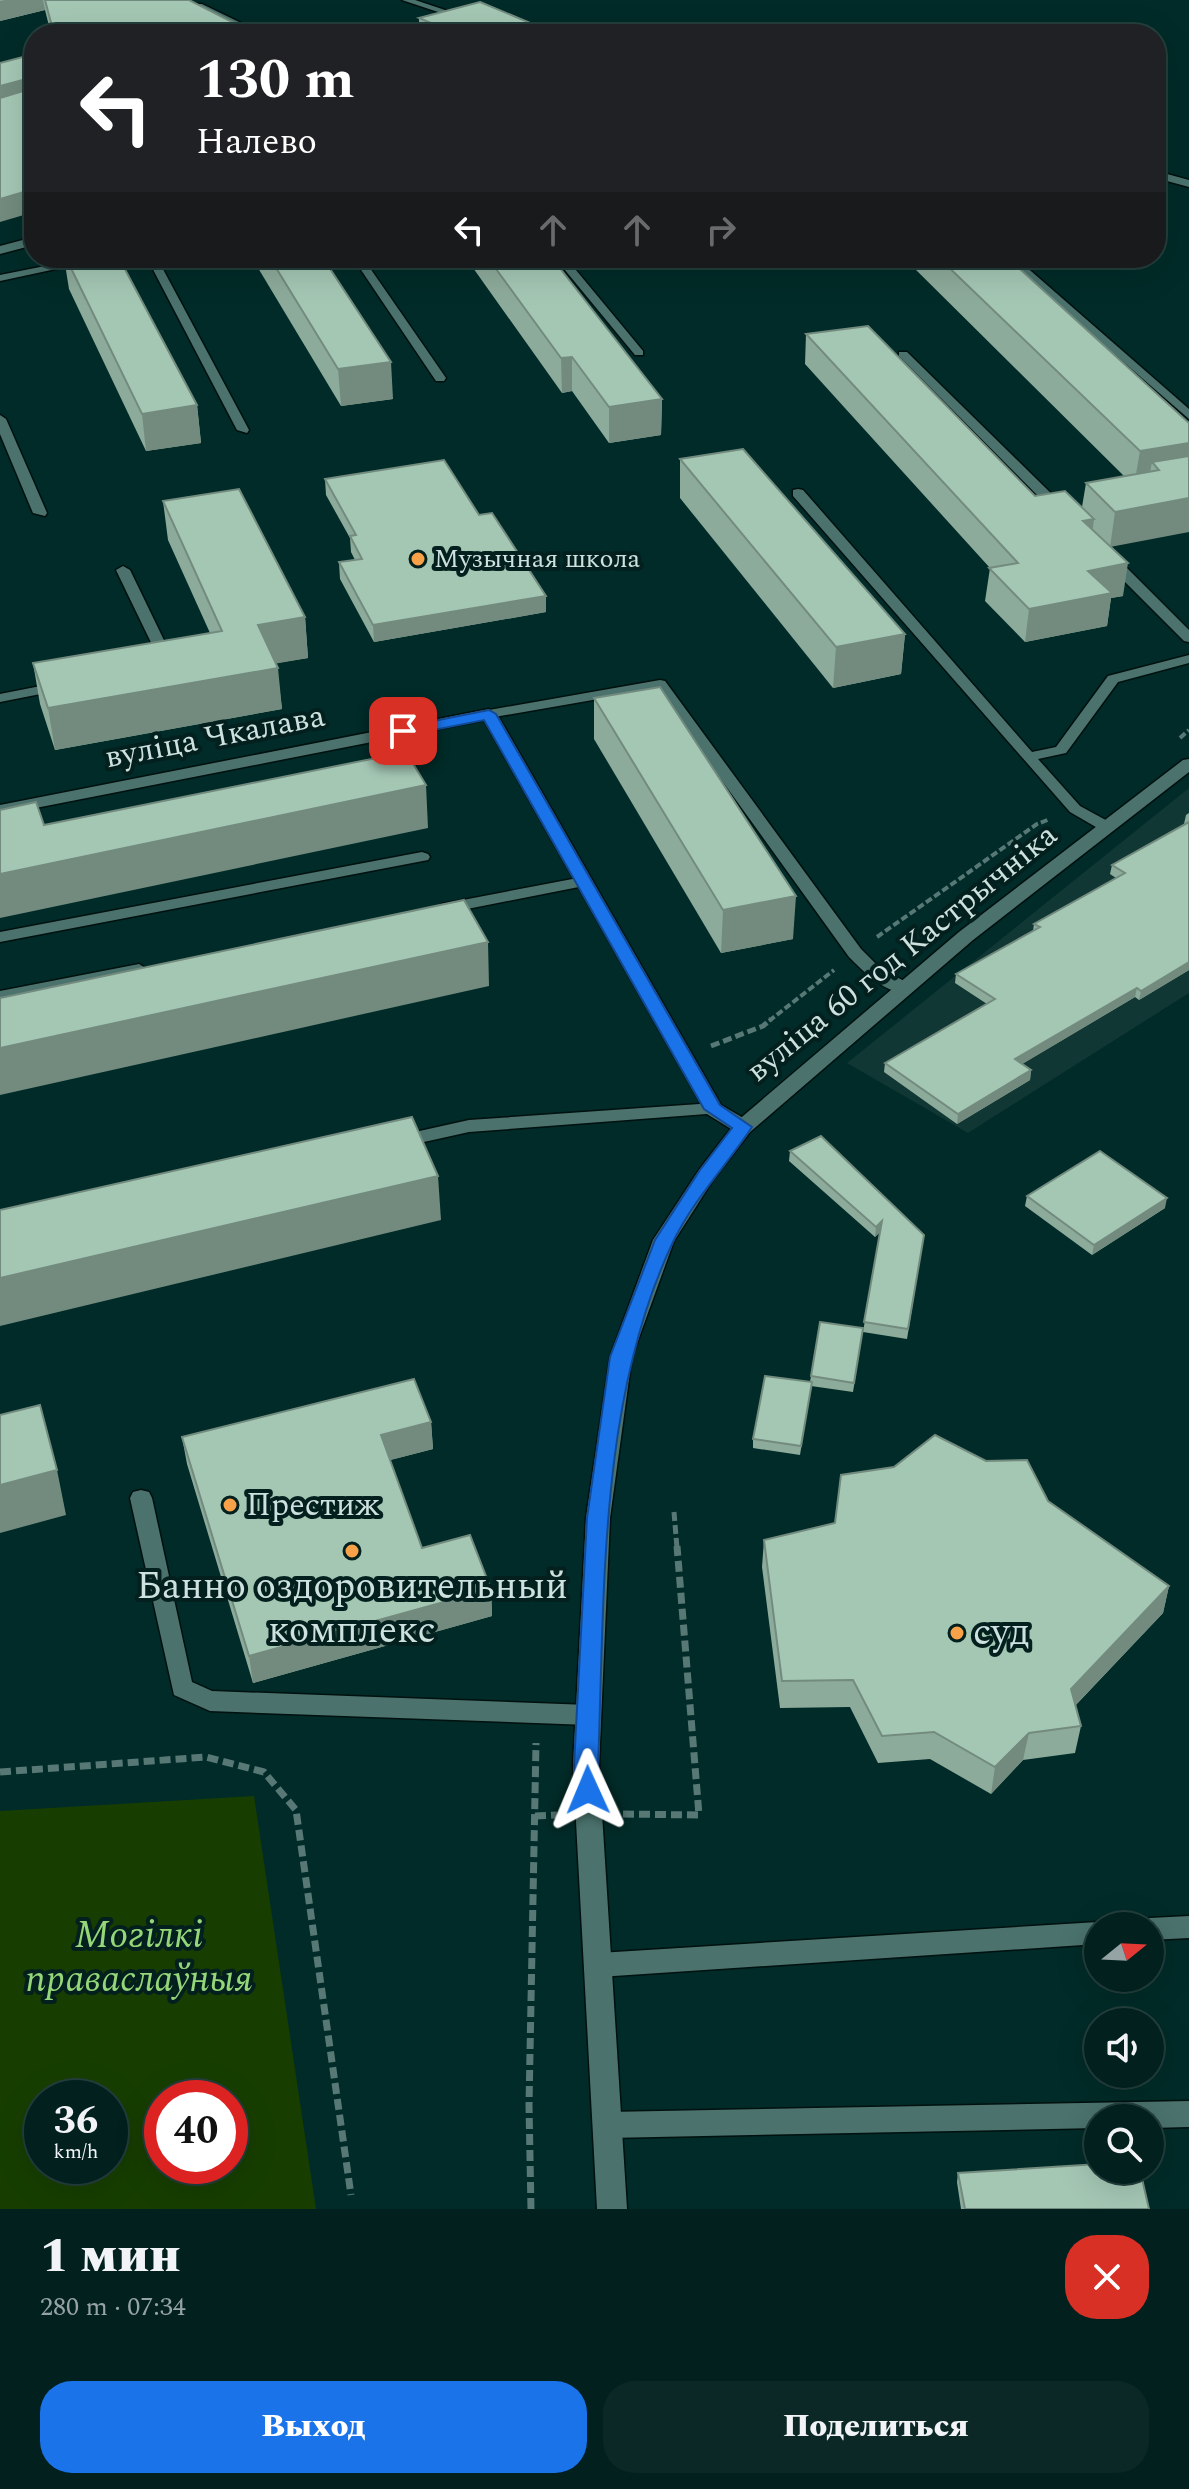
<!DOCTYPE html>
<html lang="ru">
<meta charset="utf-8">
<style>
:root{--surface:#01201e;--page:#0b2827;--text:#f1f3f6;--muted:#96a3a4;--line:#233e3c;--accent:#1a73e8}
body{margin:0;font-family:Spectral,serif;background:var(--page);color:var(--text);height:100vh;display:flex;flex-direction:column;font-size:30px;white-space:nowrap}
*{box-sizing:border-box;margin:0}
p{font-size:26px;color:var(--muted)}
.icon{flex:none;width:44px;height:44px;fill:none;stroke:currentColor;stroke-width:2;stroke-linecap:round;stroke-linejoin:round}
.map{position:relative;height:2209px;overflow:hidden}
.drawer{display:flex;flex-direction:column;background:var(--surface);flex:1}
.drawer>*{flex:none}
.banner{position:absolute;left:24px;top:24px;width:1142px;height:244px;border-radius:32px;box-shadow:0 8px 32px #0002,0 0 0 2px var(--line);background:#202124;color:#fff;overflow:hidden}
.needle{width:52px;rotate:72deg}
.buttons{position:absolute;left:1084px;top:1912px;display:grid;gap:16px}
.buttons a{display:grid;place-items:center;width:80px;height:80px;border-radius:50%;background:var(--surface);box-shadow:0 8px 32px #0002,0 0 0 2px var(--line);font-size:40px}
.speed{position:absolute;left:24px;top:2080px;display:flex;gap:16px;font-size:40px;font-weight:700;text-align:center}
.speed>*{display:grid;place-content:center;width:104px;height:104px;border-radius:50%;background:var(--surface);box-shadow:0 8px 32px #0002,0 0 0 2px var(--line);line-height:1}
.speed small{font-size:20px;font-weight:400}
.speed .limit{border:12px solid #d22;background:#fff;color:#111}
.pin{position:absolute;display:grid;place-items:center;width:68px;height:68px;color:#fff;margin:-34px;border-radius:16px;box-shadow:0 4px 12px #0006}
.me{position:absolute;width:88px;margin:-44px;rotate:359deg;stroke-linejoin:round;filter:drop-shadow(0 0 6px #0008)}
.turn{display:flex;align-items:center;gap:28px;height:168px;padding:0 40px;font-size:36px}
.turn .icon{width:104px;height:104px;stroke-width:2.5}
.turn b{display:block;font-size:56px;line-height:68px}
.lanes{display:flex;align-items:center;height:76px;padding:0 40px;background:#0003;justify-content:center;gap:40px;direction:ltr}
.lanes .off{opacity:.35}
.round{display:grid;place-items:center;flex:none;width:84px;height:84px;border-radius:32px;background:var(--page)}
.head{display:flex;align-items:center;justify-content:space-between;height:136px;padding:0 40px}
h1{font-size:48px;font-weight:800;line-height:60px}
.button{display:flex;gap:16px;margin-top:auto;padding:16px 40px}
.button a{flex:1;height:92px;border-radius:32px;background:var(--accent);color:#fff;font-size:32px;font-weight:800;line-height:92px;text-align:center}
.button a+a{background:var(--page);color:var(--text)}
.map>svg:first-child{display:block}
.built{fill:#103733}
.green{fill:#173e00;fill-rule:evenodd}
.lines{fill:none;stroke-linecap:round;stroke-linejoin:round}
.service-casing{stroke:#01110f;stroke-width:3}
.minor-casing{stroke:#01110f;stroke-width:3}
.tertiary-casing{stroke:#01110f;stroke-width:3}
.path-far2{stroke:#577875;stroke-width:4;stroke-dasharray:7 3;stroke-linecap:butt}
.path-far1{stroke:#577875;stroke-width:5;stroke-dasharray:9 4;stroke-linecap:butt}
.path{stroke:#577875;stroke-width:7;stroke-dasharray:11 5;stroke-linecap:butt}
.service{fill:#4b726d;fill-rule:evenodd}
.minor{fill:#4b726d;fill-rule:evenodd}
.tertiary{fill:#4b726d;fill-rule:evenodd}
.wall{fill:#8dab9b}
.shaded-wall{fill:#738b7e}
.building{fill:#a4c7b4;stroke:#738b7e;stroke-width:2}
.route{fill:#1a73e8;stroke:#114b97;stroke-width:2}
.poi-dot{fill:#f7a149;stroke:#03201e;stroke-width:3}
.labels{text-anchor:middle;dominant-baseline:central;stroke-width:8;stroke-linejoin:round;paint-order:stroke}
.far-poi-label{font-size:26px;fill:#cde1de;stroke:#03201e;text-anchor:start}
.street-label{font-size:32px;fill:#cde1de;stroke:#03201e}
.poi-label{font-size:32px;fill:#cde1de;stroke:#03201e;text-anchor:start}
.near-poi-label{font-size:38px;fill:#cde1de;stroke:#03201e}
.near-park-label{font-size:38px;font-style:italic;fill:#95d778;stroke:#03201e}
</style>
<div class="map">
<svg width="1189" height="2209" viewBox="0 0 1189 2209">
<rect width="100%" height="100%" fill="#012b28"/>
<path class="built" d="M1189,788V993L968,1133L847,1063Z"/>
<path class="green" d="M254,1796L316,2209H0V1811ZM42,2098H110V2166H42ZM162,2098H230V2166H162Z"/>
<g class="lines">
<g class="service-casing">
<g id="service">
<path d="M402,0H415L469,18L462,20Z"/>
<path d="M196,4H202L264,34H252L196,8Z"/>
<path d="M85,258H107L0,281V275Z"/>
<path d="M147,258H157L249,430L247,433L237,430Z"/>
<path d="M353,258H363L446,378L444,381H436Z"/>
<path d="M555,258H566L643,351V355H635Z"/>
<path d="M1004,258H1016L1189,409V419Z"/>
<path d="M899,352H907L1067,509V515H1057L899,356Z"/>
<path d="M0,415L6,419L47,513L45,516L33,513L0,434Z"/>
<path d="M798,489L803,490L1032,752L1056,747L1108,676L1189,655V663L1118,682L1066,753L1038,759L1080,806L1113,824L1115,827L1113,830H1101L1070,812L793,496V490Z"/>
<path d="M1109,554L1114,555L1189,630V642L1184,641L1104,561V555Z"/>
<path d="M123,566L130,570L174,661L172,664L167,665L160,661L116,570Z"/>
<path d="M660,680L665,681L861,949L881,969L910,984L913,988L910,992C888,997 863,971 849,957L656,689L489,718L482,714L489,710Z"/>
<path d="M61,682L66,683V689L0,702V694Z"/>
<path d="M422,852L428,854L430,857L428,860L0,942V932Z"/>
<path d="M583,877L589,879L591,882L589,885L442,914L434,909L442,904Z"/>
<path d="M139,964L147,969L145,973L0,1001V991Z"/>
<path d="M714,1103L720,1105L723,1109L720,1113L469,1132L397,1148L388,1142L397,1136L469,1120Z"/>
<path d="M141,1490L149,1492L152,1498L192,1682L212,1691L589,1705L597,1708L601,1715L597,1722L589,1725L210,1711L174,1695L130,1498L133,1492Z"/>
<path d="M1189,1916V1938L1150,1940V1926H1139L1141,1921L1150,1918Z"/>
<path d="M1098,1922L1107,1926H1098V1944L599,1977L590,1973L586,1965L590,1957L599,1953Z"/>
<path d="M1189,2101V2127L1150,2128V2118H1098V2128L608,2138L599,2134L595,2125L599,2116L608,2112Z"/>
</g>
</g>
<g class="minor-casing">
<g id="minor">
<path d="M1156,171L1189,180V187L1156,178Z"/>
<path d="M34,237V245L0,254V246Z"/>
<path d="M489,709L497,714L721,1105L750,1122L753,1127L750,1132H736L707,1114L484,720L0,815V805Z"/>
</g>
</g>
<g class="tertiary-casing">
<path id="tertiary" d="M1189,759V772L973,940L750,1132L713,1180L674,1241L632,1357L610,1518L599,1766L627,2209H597L573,1766L586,1518L610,1357L653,1240L699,1170L736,1122L959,932L1183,760Z"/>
</g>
<g class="path-far2">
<path d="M1180,738L1189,730"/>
<path d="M877,937L1037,824L1050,819"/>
<path d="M769,1021L834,970"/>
</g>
<g class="path-far1">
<path d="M711,1046L763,1026L771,1019"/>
<path d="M674,1512L677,1548"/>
</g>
<g class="path">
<path d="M0,1772L206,1757L264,1772L296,1810L351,2195"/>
<path d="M623,1814L699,1815L677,1546"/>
<path d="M535,1816L557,1815"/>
<path d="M531,2209L529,2105L536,1743"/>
</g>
<use href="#service" class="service"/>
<use href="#minor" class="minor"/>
<use href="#tertiary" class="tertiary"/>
</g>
<g class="wall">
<path d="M0,0H189L256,34H51L45,10L0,21Z"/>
<path d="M419,18L528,34H419Z"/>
<path d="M64,258H119L197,405L201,443L146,451L69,289Z"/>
<path d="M252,258H323L393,399L341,406Z"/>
<path d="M466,258H552L662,399L661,435L609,443L572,391L562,393Z"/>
<path d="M912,258H1008L1189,423L1110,547L1123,596L1111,598L1107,626L1025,642L985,601L990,568L805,364L806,334L1035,496L1082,507L1086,483L1124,476L911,265Z"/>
<path d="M680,459L905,634L901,674L833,688L680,498Z"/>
<path d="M325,479L546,596V612L374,642L340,579L339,562L355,560L351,552L350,538L326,495Z"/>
<path d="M163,501L305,617L308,658L276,663L282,709L55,750L40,704L33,663L210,633L168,540Z"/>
<path d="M594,698L793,939L721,953L594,739Z"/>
<path d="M1189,813V970L1139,1000L1135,997L1022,1064L1031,1070L1030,1080L957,1124L884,1072L885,1063L987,1004L955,983L956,974L1033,931L1034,924L1116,878L1110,874L1112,865L1185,824H1184L1186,815Z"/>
<path d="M790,1151L924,1235L907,1339L863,1332L880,1232L875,1237L789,1161Z"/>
<path d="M1027,1196L1165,1208L1092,1255L1025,1206Z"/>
<path d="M820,1322L863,1328L853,1392L811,1386L800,1455L753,1448V1439L810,1382Z"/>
<path d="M431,1422L433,1449L390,1460L422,1548L491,1589L492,1616L253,1683L187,1464L182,1437Z"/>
<path d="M986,1461L1048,1501L1169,1586L1163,1613L1075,1706L1081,1726L1075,1753L1023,1760L991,1794L930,1759L878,1763L850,1707L780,1708L762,1567L764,1540L835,1523Z"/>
<path d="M958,2173L1149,2209H961L957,2182Z"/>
</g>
<g class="shaded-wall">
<path d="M5,0H43L45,10L0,21V1Z"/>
<path d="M528,22V34H482Z"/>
<path d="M30,78L33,98L0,107V86Z"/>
<path d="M34,189V212L0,222V199Z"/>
<path d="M572,357V391L562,393L561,358Z"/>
<path d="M391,362L393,399L341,406L338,369Z"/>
<path d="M662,399L661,435L609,443V407Z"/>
<path d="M197,405L201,443L146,451L142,414Z"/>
<path d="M1189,443V477L1152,462L1148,483L1134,486L1140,451Z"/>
<path d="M1189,498V532L1110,547L1115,512Z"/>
<path d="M1094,519L1090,551L1083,521Z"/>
<path d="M1128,563L1123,596L1111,598L1107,626L1025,642L1029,609L1088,571Z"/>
<path d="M546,596V612L374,642L373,625Z"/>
<path d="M305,617L308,658L262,666L258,625Z"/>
<path d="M905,634L901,674L833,688L836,647Z"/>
<path d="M278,668L282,709L55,750L48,708Z"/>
<path d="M426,785L428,828L0,918V874Z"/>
<path d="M796,896L793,939L721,953L723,910Z"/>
<path d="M488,942L489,986L0,1095V1048Z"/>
<path d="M1189,960V970L1139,1000L1141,991Z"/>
<path d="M1137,988L1135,997L1014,1069L1015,1059Z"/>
<path d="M1031,1070L1030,1080L957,1124L958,1114Z"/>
<path d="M438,1176L441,1220L0,1326V1278Z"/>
<path d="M1167,1198L1165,1208L1092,1255L1094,1245Z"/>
<path d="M882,1221L881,1231L875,1237L876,1227Z"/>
<path d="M431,1422L433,1449L383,1462L381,1435Z"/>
<path d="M57,1470L66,1515L0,1533V1485Z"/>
<path d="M1169,1586L1163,1613L1065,1716L1071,1689Z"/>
<path d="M491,1589L492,1616L253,1683L249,1656Z"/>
<path d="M1029,1733L1023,1760L991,1794L995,1767Z"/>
</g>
<g class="building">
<path d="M45,0H189L256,34H54Z"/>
<path d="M480,2L528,22L482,34H457L419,18Z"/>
<path d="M34,54V80L30,78L0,86V63Z"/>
<path d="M34,81V189L0,199V98L33,88Z"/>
<path d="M66,258H119L197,405L142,414Z"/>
<path d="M270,258H323L391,362L338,369Z"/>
<path d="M488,258H552L662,399L609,407L572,357L561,358Z"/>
<path d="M939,258H1008L1189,423V443L1140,451Z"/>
<path d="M868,326L1035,496L1065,491L1094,519L1083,521L1128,563L1088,571L1112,593L1029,609L989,568L1018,563L806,334Z"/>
<path d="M743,449L905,634L836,647L680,459Z"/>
<path d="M1189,456V498L1115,512L1086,483L1159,470L1152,462Z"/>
<path d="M444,460L479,515L492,513L546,596L373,625L339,562L362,559L350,536L356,535L325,479Z"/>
<path d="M239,489L305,617L258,625L278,668L48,708L33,663L222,631L163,501Z"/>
<path d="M660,687L796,896L723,910L594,698Z"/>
<path d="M406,752L426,785L0,874V810L36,802L44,825Z"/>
<path d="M1189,822V962L1141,991L1137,988L1015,1059L1031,1070L958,1114L885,1063L995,999L956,974L1040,927L1034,924L1125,873L1112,865Z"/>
<path d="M464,900L488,942L0,1048V998Z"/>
<path d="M412,1117L438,1176L0,1278V1210Z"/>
<path d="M821,1136L924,1235L908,1329L864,1322L882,1221L876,1227L790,1151Z"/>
<path d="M1100,1151L1167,1198L1094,1245L1027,1196Z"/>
<path d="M820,1322L863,1328L854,1383L811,1376Z"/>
<path d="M765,1376L812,1382L801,1446L753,1439Z"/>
<path d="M414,1379L431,1422L381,1435L422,1548L470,1535L491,1589L249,1656L182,1437Z"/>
<path d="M40,1405L57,1470L0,1485V1415Z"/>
<path d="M935,1435L986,1461L1027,1460L1048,1501L1169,1586L1071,1689L1081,1726L1029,1733L995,1767L934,1732L882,1736L853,1680L782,1681L764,1540L835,1523L841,1475L894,1467Z"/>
<path d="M1098,2164V2170H1140L1149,2209H965L958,2173Z"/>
</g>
<path class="route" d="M489,710L496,714L720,1105L752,1127C727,1165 693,1200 673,1242C598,1400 605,1594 598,1766L600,1790L597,1797L588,1800L580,1797L574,1766L587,1518L610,1357L655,1240L700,1170L732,1128L704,1109L484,720L403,736L395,731L403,727Z"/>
<g class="poi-dot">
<circle cx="418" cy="559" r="8"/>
<circle cx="230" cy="1505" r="8"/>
<circle cx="352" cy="1551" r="8"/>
<circle cx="957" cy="1633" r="8"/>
</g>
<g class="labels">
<g class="far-poi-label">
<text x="434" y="559">Музычная школа</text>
</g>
<g class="street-label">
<text transform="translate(215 737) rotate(-11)">вуліца Чкалава</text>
<text transform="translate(902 953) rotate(-39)">вуліца 60 год Кастрычніка</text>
</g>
<g class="poi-label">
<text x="246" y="1505">Престиж</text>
</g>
<g class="near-poi-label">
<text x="352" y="1587">Банно оздоровительный<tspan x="352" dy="44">комплекс</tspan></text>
<text x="973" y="1633" text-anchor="start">суд</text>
</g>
<g class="near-park-label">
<text x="139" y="1936">Могілкі<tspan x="139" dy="44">праваслаўныя</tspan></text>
</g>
</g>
</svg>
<div class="buttons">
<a><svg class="needle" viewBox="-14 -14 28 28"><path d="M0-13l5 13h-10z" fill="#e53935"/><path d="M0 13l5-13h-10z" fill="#96a3a4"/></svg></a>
<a><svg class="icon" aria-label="sound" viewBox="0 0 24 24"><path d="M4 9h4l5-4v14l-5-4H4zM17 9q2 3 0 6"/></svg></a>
<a><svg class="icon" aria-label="search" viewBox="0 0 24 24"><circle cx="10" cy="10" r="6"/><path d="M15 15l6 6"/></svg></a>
</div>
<div class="speed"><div>36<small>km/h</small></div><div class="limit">40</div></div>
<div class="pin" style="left:403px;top:731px;background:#d93025"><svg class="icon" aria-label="arrive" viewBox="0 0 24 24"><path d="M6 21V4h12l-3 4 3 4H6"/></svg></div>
<svg class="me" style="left:588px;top:1790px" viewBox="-20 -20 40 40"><path d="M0-17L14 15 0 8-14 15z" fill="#1a73e8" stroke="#fff" stroke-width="4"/></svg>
<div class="banner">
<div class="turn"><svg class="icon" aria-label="left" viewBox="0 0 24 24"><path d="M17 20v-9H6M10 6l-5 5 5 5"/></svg><div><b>130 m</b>Налево</div></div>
<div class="lanes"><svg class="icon" aria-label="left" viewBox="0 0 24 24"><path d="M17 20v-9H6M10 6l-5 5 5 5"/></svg><svg class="icon off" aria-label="ahead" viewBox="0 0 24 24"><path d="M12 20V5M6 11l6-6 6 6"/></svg><svg class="icon off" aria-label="ahead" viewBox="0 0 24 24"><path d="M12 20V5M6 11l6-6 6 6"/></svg><svg class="icon off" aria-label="right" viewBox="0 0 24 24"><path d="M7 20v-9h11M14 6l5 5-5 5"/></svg></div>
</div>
</div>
<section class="drawer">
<div class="head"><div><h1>1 мин</h1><p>280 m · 07:34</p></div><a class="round" style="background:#d93025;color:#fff"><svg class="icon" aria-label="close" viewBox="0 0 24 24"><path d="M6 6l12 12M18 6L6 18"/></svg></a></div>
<div class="button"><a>Выход</a><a>Поделиться</a></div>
</section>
